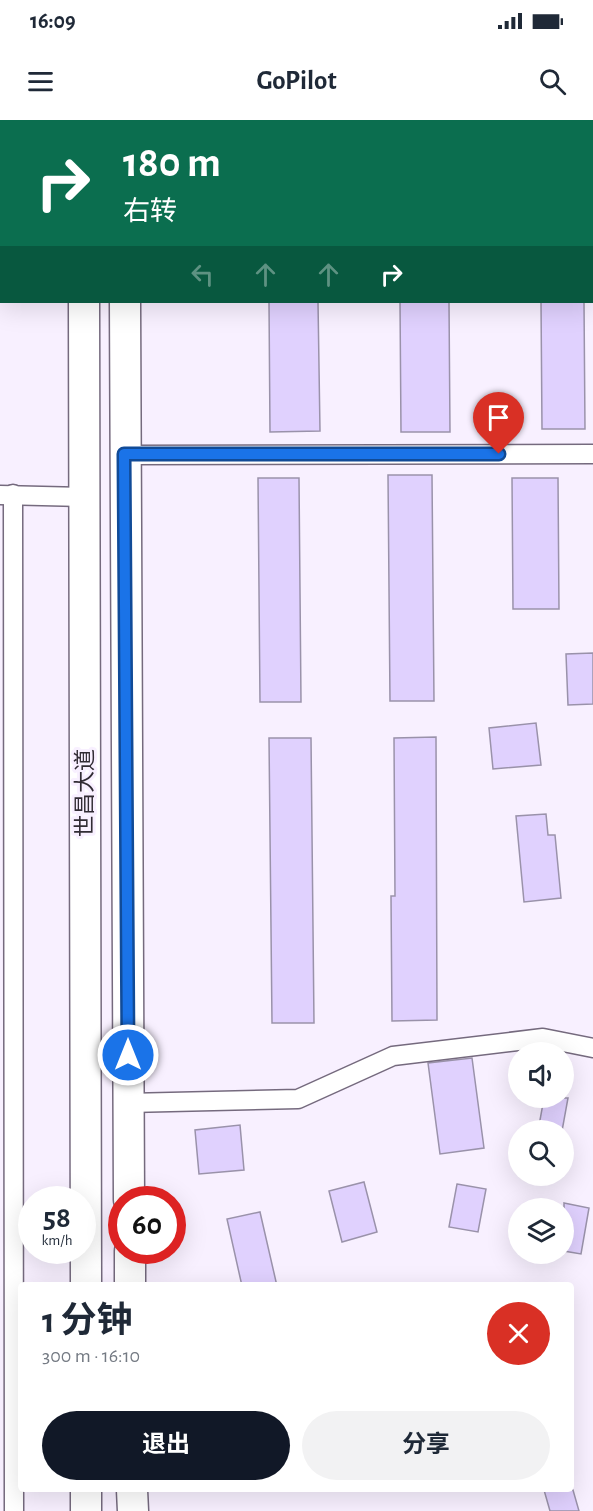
<!DOCTYPE html>
<html lang="zh">
<meta charset="utf-8">
<style>
:root{--surface:#fff;--page:#f2f2f3;--text:#1f2937;--muted:#747a83;--accent:#111827}
body{margin:0;font-family:"Alegreya Sans","Noto Sans SC",sans-serif;background:var(--page);color:var(--text);height:100vh;display:flex;flex-direction:column;font-size:22px;white-space:nowrap}
*{box-sizing:border-box;margin:0}
p{font-size:20px;color:var(--muted)}
.icon{flex:none;width:33px;height:33px;fill:none;stroke:currentColor;stroke-width:2;stroke-linecap:round;stroke-linejoin:round}
.map{position:relative;flex:1;overflow:hidden}
.sheet{position:absolute;left:18px;top:1162px;width:556px;height:210px;display:flex;flex-direction:column;background:var(--surface);border-radius:6px;box-shadow:0 6px 24px #0002}
.sheet>*{flex:none}
.guide{position:absolute;left:0px;top:0px;width:594px;height:183px;box-shadow:0 6px 24px #0002;background:#0b6e4f;color:#fff;overflow:hidden}
.controls{position:absolute;left:508px;top:922px;display:grid;gap:12px}
.controls a{display:grid;place-items:center;width:66px;height:66px;border-radius:50%;background:var(--surface);box-shadow:0 6px 24px #0002;font-size:30px}
.speed{position:absolute;left:18px;top:1066px;display:flex;gap:12px;font-size:30px;font-weight:700;text-align:center}
.speed>*{display:grid;place-content:center;width:78px;height:78px;border-radius:50%;background:var(--surface);box-shadow:0 6px 24px #0002;line-height:1}
.speed small{font-size:15px;font-weight:400}
.speed .limit{border:9px solid #d22;background:#fff;color:#111}
.pin{position:absolute;display:grid;place-items:center;width:51px;height:51px;color:#fff;margin:-62px -26px;border-radius:50% 50% 50% 0;rotate:-45deg;box-shadow:0 0 6px #0007}
.pin .icon{rotate:45deg}
.me{position:absolute;width:66px;margin:-33px;rotate:0deg;stroke-linejoin:round;filter:drop-shadow(0 0 4px #0008)}
.turn{display:flex;align-items:center;gap:21px;height:126px;padding:0 24px;font-size:27px}
.turn .icon{width:78px;height:78px;stroke-width:2.5}
.turn b{display:block;font-size:42px;line-height:51px}
.lanes{display:flex;align-items:center;height:57px;padding:0 24px;background:#0003;justify-content:center;gap:30px;direction:ltr}
.lanes .off{opacity:.35}
.round{display:grid;place-items:center;flex:none;width:63px;height:63px;border-radius:32px;background:var(--page)}
.overview{display:flex;align-items:center;justify-content:space-between;height:102px;padding:0 24px}
h1{font-size:36px;font-weight:700;line-height:45px}
.cta{display:flex;gap:12px;margin-top:auto;padding:12px 24px}
.cta a{flex:1;height:69px;border-radius:36px;background:var(--accent);color:#fff;font-size:24px;font-weight:700;line-height:69px;text-align:center}
.cta a+a{background:var(--page);color:var(--text)}
.status{display:flex;justify-content:space-between;align-items:center;height:42px;padding:0 30px;background:var(--surface);direction:ltr}
.status svg{height:16px;fill:currentColor}
header{display:flex;justify-content:space-between;align-items:center;height:78px;padding:0 24px;background:var(--surface);font-size:27px;font-weight:700}
.map>svg:first-child{display:block}
.building{fill:#e0d1fe;stroke:#9a92aa;stroke-width:1.5}
.lines{fill:none;stroke-linecap:round;stroke-linejoin:round}
.street-casing{stroke:#756a7e;stroke-width:21}
.primary-casing{stroke:#756a7e;stroke-width:33}
.street{stroke:#fff;stroke-width:18}
.primary{stroke:#fff;stroke-width:30}
.route-casing{stroke:#114b97;stroke-width:15}
.route{stroke:#1a73e8;stroke-width:10}
.labels{text-anchor:middle;dominant-baseline:central;stroke-width:6;stroke-linejoin:round;paint-order:stroke}
.street-label{font-size:22px;fill:#312c34;stroke:#f8f0ff}
</style>
<div class="status"><b>16:09</b><svg viewBox="0 0 49 12"><path d="M0 12V9h3v3zM5 12V6h3v6zM10 12V3h3v9zM15 12V0h3v12zM26 1h20v11H26zM47 4h2v5h-2z"/></svg></div>
<header><svg class="icon" aria-label="menu" viewBox="0 0 24 24"><path d="M4 6h16M4 12h16M4 18h16"/></svg>GoPilot<svg class="icon" aria-label="search" viewBox="0 0 24 24"><circle cx="10" cy="10" r="6"/><path d="M15 15l6 6"/></svg></header>
<div class="map">
<svg width="593" height="1391" viewBox="0 0 593 1391">
<rect width="100%" height="100%" fill="#f8f0ff"/>
<g class="building">
<path d="M269,182H318L320,311L270,312Z"/>
<path d="M400,182H449L450,312H401Z"/>
<path d="M541,182H584L585,309H542Z"/>
<path d="M388,355H432L434,581H390Z"/>
<path d="M258,358H299L301,582H260Z"/>
<path d="M512,358H558L559,489H513Z"/>
<path d="M593,533V584L568,585L566,534Z"/>
<path d="M536,603L541,645L493,649L489,608Z"/>
<path d="M436,617L437,900L392,901L391,776H395L394,618Z"/>
<path d="M269,618H311L314,903H272Z"/>
<path d="M546,694L548,715H555L561,778L524,782L516,696Z"/>
<path d="M472,938L484,1028L440,1034L428,943Z"/>
<path d="M544,978H568L562,1011H538Z"/>
<path d="M240,1005L244,1050L199,1054L195,1010Z"/>
<path d="M364,1062L377,1112L342,1122L329,1071Z"/>
<path d="M457,1064L486,1069L478,1112L449,1107Z"/>
<path d="M564,1083L589,1088L581,1134L564,1131Z"/>
<path d="M260,1092L277,1166H242L227,1099Z"/>
<path d="M544,1370H573L579,1391H550Z"/>
</g>
<g class="lines">
<g class="street-casing">
<g id="street">
<path d="M124,335L593,334"/>
<path d="M13,374L14,1391"/>
<path d="M0,375L84,377"/>
<path d="M128,983L298,979L393,936L543,918L593,928"/>
</g>
</g>
<g class="primary-casing">
<g id="primary">
<path d="M83,0V2"/>
<path d="M125,2V0"/>
<path d="M84,182L86,1166"/>
<path d="M125,182L129,1080"/>
<path d="M130,1131V1166"/>
<path d="M86,1370V1391"/>
<path d="M132,1370L133,1391"/>
</g>
</g>
<use href="#street" class="street"/>
<use href="#primary" class="primary"/>
</g>
<g class="lines">
<g class="route-casing">
<path id="route" d="M128,935L124,334H499"/>
</g>
<use href="#route" class="route"/>
</g>
<g class="labels">
<g class="street-label">
<text transform="translate(85 673) rotate(-90)">世昌大道</text>
</g>
</g>
</svg>
<div class="controls">
<a><svg class="icon" aria-label="sound" viewBox="0 0 24 24"><path d="M4 9h4l5-4v14l-5-4H4zM17 9q2 3 0 6"/></svg></a>
<a><svg class="icon" aria-label="search" viewBox="0 0 24 24"><circle cx="10" cy="10" r="6"/><path d="M15 15l6 6"/></svg></a>
<a><svg class="icon" aria-label="layers" viewBox="0 0 24 24"><path d="M12 4l9 5-9 5-9-5zM3 14l9 5 9-5"/></svg></a>
</div>
<div class="speed"><div>58<small>km/h</small></div><div class="limit">60</div></div>
<div class="pin" style="left:499px;top:334px;background:#d93025"><svg class="icon" aria-label="arrive" viewBox="0 0 24 24"><path d="M6 21V4h12l-3 4 3 4H6"/></svg></div>
<svg class="me" style="left:128px;top:935px" viewBox="-20 -20 40 40"><circle r="17" fill="#1a73e8" stroke="#fff" stroke-width="3"/><path d="M0-11L8 9 0 5-8 9z" fill="#fff"/></svg>
<div class="guide">
<div class="turn"><svg class="icon" aria-label="right" viewBox="0 0 24 24"><path d="M7 20v-9h11M14 6l5 5-5 5"/></svg><div><b>180 m</b>右转</div></div>
<div class="lanes"><svg class="icon off" aria-label="left" viewBox="0 0 24 24"><path d="M17 20v-9H6M10 6l-5 5 5 5"/></svg><svg class="icon off" aria-label="ahead" viewBox="0 0 24 24"><path d="M12 20V5M6 11l6-6 6 6"/></svg><svg class="icon off" aria-label="ahead" viewBox="0 0 24 24"><path d="M12 20V5M6 11l6-6 6 6"/></svg><svg class="icon" aria-label="right" viewBox="0 0 24 24"><path d="M7 20v-9h11M14 6l5 5-5 5"/></svg></div>
</div>
<section class="sheet">
<div class="overview"><div><h1>1 分钟</h1><p>300 m · 16:10</p></div><a class="round" style="background:#d93025;color:#fff"><svg class="icon" aria-label="close" viewBox="0 0 24 24"><path d="M6 6l12 12M18 6L6 18"/></svg></a></div>
<div class="cta"><a>退出</a><a>分享</a></div>
</section>
</div>
